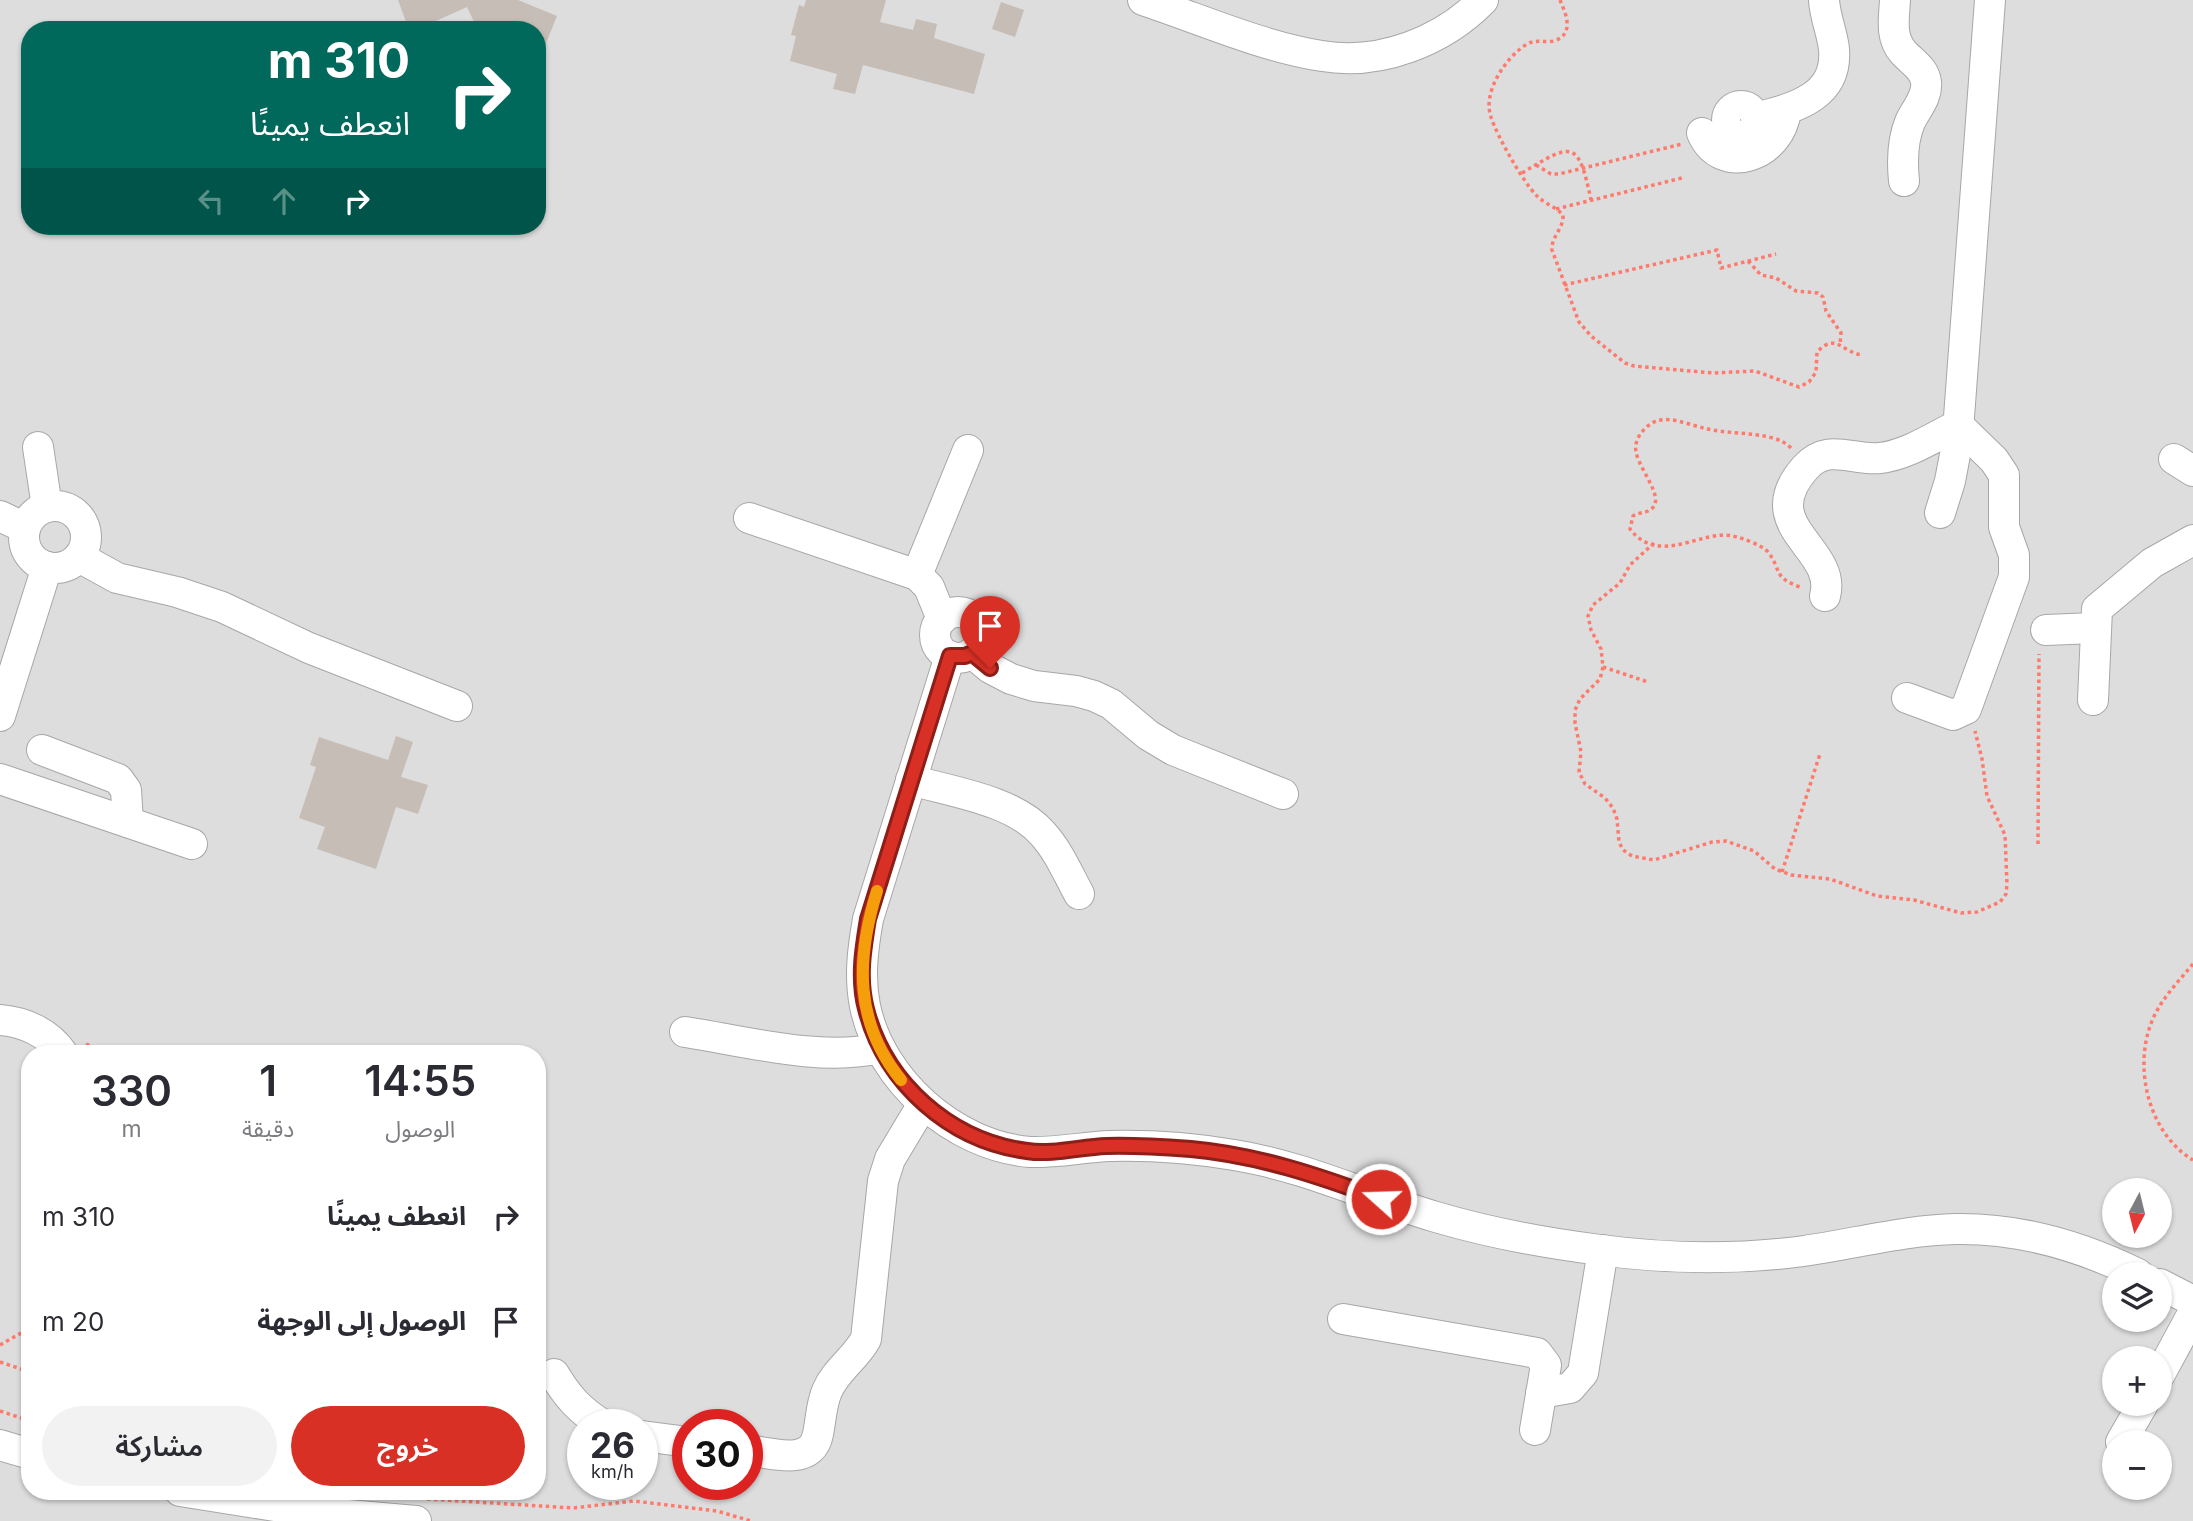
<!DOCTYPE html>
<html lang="ar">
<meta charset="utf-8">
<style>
:root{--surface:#fff;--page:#f2f2f3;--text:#2b2b33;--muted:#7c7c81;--accent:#d93025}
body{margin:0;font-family:Inter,"Noto Sans Arabic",sans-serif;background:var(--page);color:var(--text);direction:rtl;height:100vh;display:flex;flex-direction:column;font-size:26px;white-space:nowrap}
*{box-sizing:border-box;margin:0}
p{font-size:23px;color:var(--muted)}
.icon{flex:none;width:38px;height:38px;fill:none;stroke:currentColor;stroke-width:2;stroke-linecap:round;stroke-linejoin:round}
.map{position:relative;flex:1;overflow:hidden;direction:ltr}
.details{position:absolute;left:21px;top:1045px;width:525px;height:455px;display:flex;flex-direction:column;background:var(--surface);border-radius:28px;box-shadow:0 2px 5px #0004;direction:rtl}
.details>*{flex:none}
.top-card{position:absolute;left:21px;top:21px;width:525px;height:214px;border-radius:28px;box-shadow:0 2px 5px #0004;direction:rtl;background:#00695c;color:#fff;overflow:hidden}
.needle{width:46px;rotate:187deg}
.fabs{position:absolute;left:2102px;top:1178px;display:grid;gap:14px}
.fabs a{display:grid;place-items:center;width:70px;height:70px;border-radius:50%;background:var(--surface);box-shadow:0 2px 5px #0004;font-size:35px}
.speed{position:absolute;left:567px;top:1409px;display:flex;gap:14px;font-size:35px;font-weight:700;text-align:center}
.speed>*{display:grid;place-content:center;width:91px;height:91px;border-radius:50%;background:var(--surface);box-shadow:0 2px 5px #0004;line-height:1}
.speed small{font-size:18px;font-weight:400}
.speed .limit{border:10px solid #d22;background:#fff;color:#111}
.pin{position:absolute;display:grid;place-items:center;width:60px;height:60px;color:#fff;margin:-72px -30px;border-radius:50% 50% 50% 0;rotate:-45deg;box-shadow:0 0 7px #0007}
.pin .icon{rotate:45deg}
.me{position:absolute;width:77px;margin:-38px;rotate:290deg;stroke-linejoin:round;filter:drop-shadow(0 0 5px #0008)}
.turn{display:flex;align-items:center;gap:24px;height:147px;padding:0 21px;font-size:32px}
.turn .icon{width:91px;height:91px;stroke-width:2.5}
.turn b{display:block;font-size:49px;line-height:60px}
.lanes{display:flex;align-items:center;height:66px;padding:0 21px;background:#0003;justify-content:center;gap:35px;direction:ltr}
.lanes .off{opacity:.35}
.eta{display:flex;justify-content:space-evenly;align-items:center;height:119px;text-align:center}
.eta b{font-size:42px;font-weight:600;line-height:49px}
.cta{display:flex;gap:14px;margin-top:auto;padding:14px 21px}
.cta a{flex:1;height:80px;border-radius:42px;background:var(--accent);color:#fff;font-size:28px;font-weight:600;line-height:80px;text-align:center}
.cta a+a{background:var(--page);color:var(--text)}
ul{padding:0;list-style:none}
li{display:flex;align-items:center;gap:21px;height:105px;padding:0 21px}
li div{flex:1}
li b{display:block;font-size:26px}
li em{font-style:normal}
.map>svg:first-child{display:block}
.residential{fill:#dedddd;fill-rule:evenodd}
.building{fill:#c6bdb6}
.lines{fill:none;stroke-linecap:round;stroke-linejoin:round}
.minor-casing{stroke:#a7a7a7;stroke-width:32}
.path{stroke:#fd7a6c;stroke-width:3.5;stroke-dasharray:3.5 3.5;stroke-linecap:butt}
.minor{stroke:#fff;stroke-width:30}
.route-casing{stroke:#8d1f18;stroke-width:18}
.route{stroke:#d93025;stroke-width:12}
.slow{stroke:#f59e0b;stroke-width:12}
</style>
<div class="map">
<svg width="2193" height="1521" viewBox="0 0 2193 1521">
<rect width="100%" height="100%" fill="#f1eee7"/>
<path class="residential" d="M0,0H2193V1521H0ZM30,30H537V226H30ZM30,1054H537V1491H30ZM2114,1190H2160V1236H2114ZM2114,1274H2160V1320H2114ZM2114,1358H2160V1404H2114ZM583,1424H642V1484H583ZM688,1424H747V1484H688ZM2114,1442H2160V1488H2114Z"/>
<g class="building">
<path d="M398,0H518L557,16L538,63L537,30H485L476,26L467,7L416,30H409Z"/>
<path d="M806,0H886L880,22L913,30L916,19L937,24L934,38L985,54L974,94L863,65L855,94L833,89L837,74L790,61L796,36L791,35L799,5L804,7Z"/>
<path d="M1001,2L1024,10L1015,37L992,29Z"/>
<path d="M396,736L413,742L401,777L428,785L418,814L396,807L376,869L317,849L325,827L299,818L316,767L310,765L319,737L388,760Z"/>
</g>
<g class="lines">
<g class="minor-casing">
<g id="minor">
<path d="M1143,0C1200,19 1263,47 1322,56C1380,66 1443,41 1483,0"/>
<path d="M1895,0C1894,18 1890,37 1903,52C1912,62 1924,68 1926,82C1928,97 1916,109 1910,122C1902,141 1902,161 1904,181"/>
<circle cx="1741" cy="120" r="14"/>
<path d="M1756,118C1793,108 1838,98 1834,49C1832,32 1825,17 1824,0"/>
<path d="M1702,133C1721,177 1781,157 1786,110"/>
<path d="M38,447L47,507"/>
<path d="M2174,459L2193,471"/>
<circle cx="55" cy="537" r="31"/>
<path d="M1940,513L1950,481L1957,444L1990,0"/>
<path d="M0,516L25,528"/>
<path d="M749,518L917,575L929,587L942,619"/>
<path d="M79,557L117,578L177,592L222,607L309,648L457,706"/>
<path d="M917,575L968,450"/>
<path d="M1825,596C1838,548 1753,527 1805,468C1828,442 1852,461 1880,458C1907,455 1934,437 1958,425L1994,460L2004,475V527L2014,555V577L1966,709L1953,715L1907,698"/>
<circle cx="958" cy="635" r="23"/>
<path d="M2046,630L2094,628"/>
<path d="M972,653L990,668L1011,679L1034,686L1076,691L1094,696L1111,704L1148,735L1173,750L1283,794"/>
<path d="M950,656L868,919C863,948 859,976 865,1006C880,1080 954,1146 1030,1152C1056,1153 1083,1147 1110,1146C1151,1145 1192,1148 1234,1155C1304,1166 1368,1197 1436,1217C1490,1233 1545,1243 1600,1250C1668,1259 1736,1260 1804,1251C1854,1244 1905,1230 1956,1229C2021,1228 2081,1246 2138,1274"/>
<path d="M2093,700L2097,609L2152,563L2193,540"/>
<path d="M0,716L47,567"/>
<path d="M42,750L118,779L126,790L128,822"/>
<path d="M0,779L192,844"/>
<path d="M911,780C952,792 1013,800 1042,833C1058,850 1068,874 1079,894"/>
<path d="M0,1020C25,1022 49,1033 63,1054"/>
<path d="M685,1032C745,1041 821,1062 880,1048"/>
<path d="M2160,1284L2193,1301"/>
<path d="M1343,1319L1537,1353L1546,1365L1535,1430"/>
<path d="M554,1374C567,1396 580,1411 602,1424"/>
<path d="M2160,1374L2193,1313"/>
<path d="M1541,1393L1570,1388L1583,1373L1603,1250"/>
<path d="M642,1436L688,1442"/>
<path d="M2121,1442L2143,1404"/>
<path d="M0,1445L30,1454"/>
<path d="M747,1450C771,1453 812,1467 818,1434C821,1420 821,1405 827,1391C836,1370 855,1359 866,1339L883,1181L890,1159L923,1104"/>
<path d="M180,1491L313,1512L416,1521"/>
</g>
</g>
<g class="path">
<path d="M1560,0C1566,14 1575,34 1554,41C1545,43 1536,39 1527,44C1506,57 1482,92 1491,117C1497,136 1523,182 1537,196C1545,204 1556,207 1563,215C1564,228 1551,237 1552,250L1579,322L1591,336L1625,363L1634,366L1713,373L1755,371L1799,387L1809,382L1816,372L1817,352C1837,332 1841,352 1862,355"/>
<path d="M1536,165L1551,174H1559L1682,144"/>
<path d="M1522,173C1572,143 1578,138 1591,200"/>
<path d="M1556,209L1682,178"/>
<path d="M1748,261L1761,275L1776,278L1796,291L1818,293L1823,297L1826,311L1841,333L1840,345"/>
<path d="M1564,285L1717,250L1721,268L1776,254"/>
<path d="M1791,448C1786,443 1780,440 1773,438C1750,432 1726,434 1704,428C1689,425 1671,416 1656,421C1647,425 1638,434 1636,444C1631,464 1672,500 1648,511C1643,513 1638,513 1633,516L1630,529C1659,567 1702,529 1733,536C1742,538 1762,545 1768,552C1782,570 1772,577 1800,587"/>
<path d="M1654,543L1630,565L1620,583L1593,605L1588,616L1591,630L1601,649L1603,667L1600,679L1580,699L1575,710V723L1581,752L1579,772L1585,784L1605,798L1613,808L1617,819L1619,842L1623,850L1632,856L1654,860L1712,842L1726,841L1754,851L1775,869L1791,875L1830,879L1877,896L1914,900L1961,913L1977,912L2000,902L2006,894L2007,884L2005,835L1987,796L1982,759L1975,731"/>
<path d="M1603,667L1648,682"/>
<path d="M2038,844L2039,654"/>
<path d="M1782,872L1820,754"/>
<path d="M2193,964C2178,982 2161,999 2152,1021C2133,1067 2148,1133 2193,1160"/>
<path d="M86,1044L110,1054"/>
<path d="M141,1054H153"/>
<path d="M0,1345L30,1328"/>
<path d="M0,1362L30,1372"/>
<path d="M0,1411L30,1421"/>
<path d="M427,1499L573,1508L634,1501L717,1511L751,1521"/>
</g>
<use href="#minor" class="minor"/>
</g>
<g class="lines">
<g class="route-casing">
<path id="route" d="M990,668L972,653L965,656H950L868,919C863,949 858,979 866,1009C885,1083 950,1141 1027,1151C1052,1155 1081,1147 1106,1146C1135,1145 1163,1147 1191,1149C1257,1155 1320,1176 1381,1199"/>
</g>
<use href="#route" class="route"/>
<path class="slow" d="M877,891C856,959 854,1022 901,1080"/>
</g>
</svg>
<div class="fabs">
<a><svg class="needle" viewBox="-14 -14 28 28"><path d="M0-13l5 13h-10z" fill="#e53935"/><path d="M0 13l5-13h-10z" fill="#7c7c81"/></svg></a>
<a><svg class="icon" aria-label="layers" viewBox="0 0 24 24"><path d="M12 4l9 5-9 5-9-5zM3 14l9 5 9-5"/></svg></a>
<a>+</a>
<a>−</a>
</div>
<div class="speed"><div>26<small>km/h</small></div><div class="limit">30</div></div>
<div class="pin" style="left:990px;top:668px;background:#d93025"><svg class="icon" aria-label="arrive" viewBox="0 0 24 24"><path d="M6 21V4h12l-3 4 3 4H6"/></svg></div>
<svg class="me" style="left:1381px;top:1199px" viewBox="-20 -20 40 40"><circle r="17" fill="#d93025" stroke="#fff" stroke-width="3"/><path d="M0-11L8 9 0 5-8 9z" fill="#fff"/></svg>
<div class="top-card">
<div class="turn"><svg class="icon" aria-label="right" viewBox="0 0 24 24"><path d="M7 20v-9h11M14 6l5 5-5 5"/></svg><div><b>310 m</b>انعطف يمينًا</div></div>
<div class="lanes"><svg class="icon off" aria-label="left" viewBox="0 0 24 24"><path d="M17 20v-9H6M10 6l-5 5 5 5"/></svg><svg class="icon off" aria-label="ahead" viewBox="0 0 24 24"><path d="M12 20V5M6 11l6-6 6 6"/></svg><svg class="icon" aria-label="right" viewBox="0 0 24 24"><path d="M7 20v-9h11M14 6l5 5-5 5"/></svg></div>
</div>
<section class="details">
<div class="eta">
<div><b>14:55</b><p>الوصول</p></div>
<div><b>1</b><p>دقيقة</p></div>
<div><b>330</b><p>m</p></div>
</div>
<ul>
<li><svg class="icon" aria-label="right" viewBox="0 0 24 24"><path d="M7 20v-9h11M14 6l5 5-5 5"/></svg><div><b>انعطف يمينًا</b></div><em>310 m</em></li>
<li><svg class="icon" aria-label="arrive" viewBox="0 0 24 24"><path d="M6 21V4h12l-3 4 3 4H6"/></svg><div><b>الوصول إلى الوجهة</b></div><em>20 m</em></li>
</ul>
<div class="cta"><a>خروج</a><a>مشاركة</a></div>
</section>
</div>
